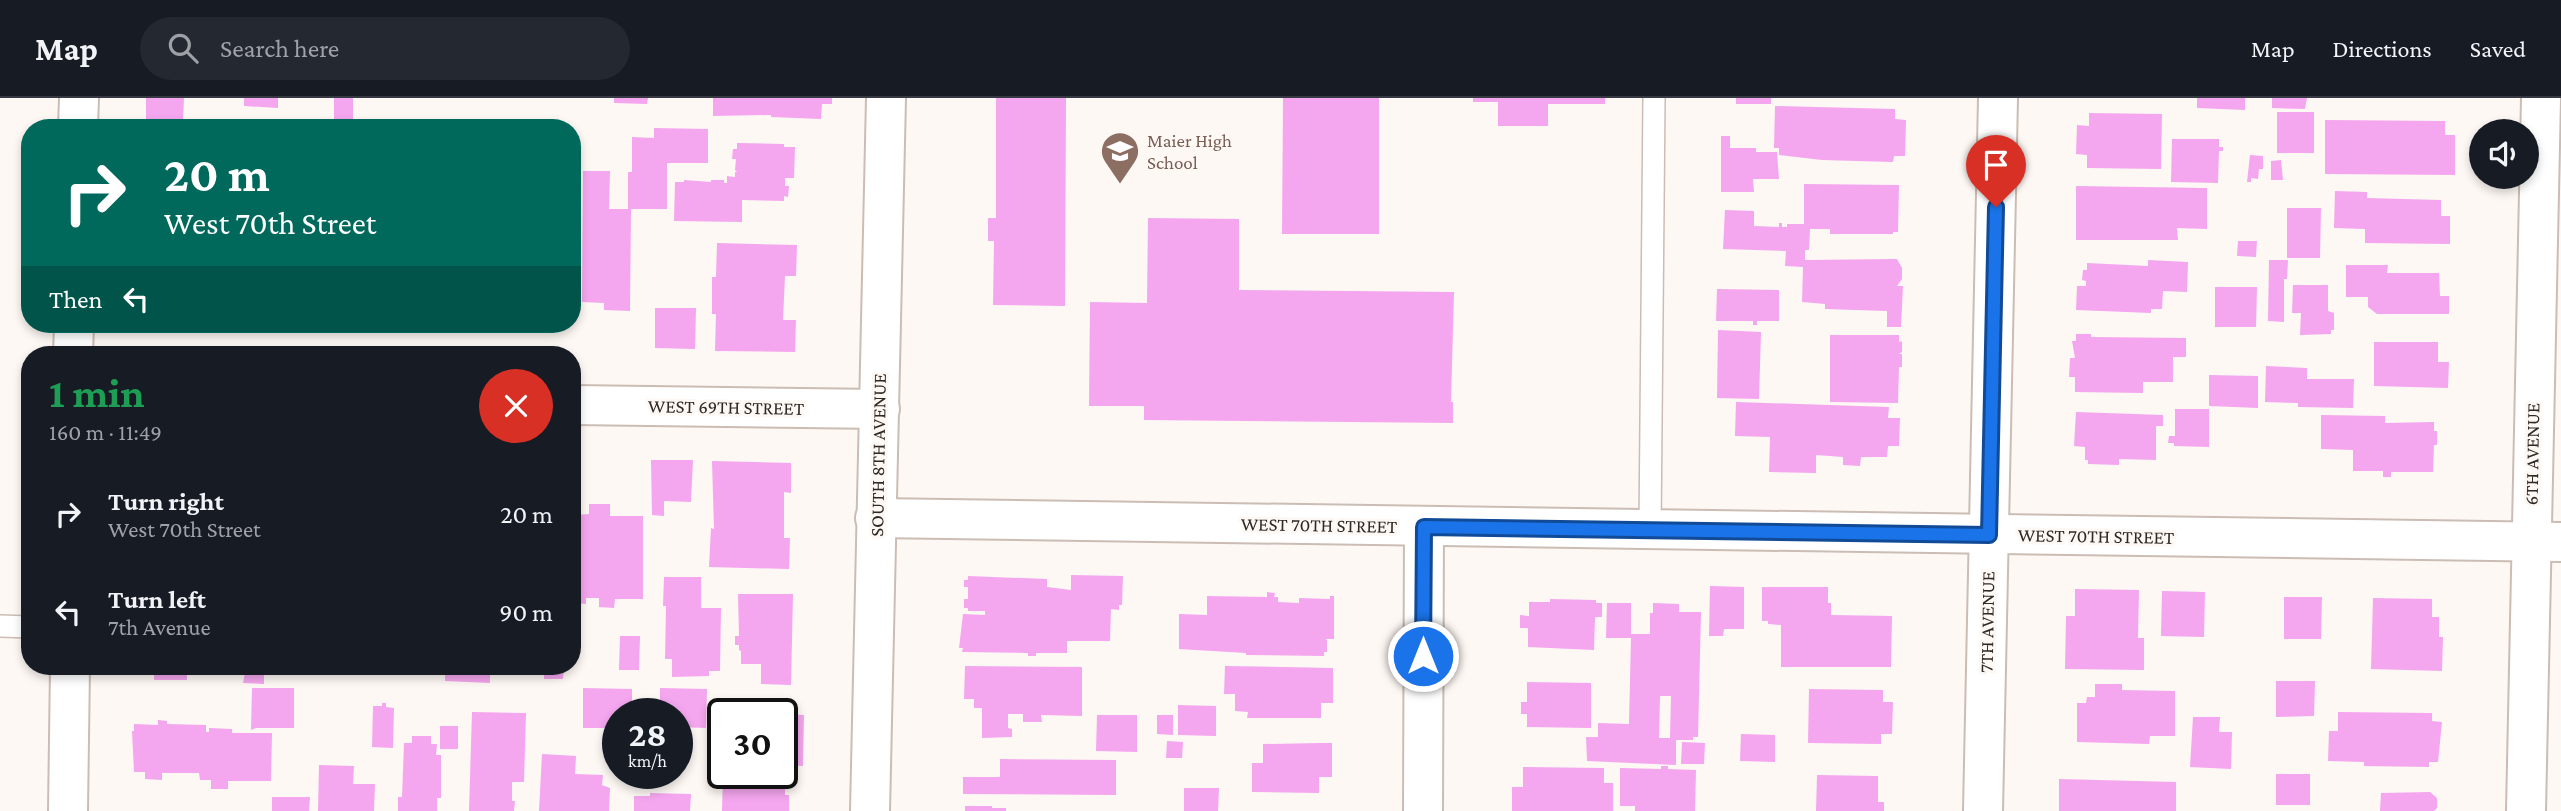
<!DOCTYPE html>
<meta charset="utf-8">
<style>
:root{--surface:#171b24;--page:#242831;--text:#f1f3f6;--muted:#9ea1a6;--line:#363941}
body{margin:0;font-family:"Crimson Pro",serif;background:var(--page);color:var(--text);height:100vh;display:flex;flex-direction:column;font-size:26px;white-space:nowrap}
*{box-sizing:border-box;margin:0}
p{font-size:23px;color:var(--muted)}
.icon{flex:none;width:38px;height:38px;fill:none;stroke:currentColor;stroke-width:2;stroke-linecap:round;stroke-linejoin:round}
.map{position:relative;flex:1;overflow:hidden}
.panel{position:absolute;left:21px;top:248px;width:560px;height:329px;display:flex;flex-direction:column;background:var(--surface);border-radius:28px;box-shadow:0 4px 10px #0003}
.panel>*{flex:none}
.guide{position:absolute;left:21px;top:21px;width:560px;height:214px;border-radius:28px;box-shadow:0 4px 10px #0003;background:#00695c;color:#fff;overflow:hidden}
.fabs{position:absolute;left:2469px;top:21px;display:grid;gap:14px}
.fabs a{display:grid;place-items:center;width:70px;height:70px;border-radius:50%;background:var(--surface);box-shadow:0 4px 10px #0003;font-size:35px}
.speed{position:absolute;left:602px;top:600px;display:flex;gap:14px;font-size:35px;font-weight:700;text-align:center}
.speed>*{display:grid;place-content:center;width:91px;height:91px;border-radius:50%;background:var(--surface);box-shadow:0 4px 10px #0003;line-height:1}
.speed small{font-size:18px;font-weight:400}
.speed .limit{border:4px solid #111;border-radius:10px;background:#fff;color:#111}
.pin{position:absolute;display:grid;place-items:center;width:60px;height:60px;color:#fff;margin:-72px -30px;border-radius:50% 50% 50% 0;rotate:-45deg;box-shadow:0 0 7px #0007}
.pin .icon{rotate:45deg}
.me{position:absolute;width:77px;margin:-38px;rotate:0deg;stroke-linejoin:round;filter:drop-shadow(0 0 5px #0008)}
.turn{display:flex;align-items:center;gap:24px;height:147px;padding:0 28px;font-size:32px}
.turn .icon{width:91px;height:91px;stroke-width:2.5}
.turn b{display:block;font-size:49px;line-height:60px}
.then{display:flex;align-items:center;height:66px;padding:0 28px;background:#0003;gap:14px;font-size:26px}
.round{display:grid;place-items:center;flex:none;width:74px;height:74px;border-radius:37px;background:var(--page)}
.summary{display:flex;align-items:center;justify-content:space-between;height:119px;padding:0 28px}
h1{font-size:42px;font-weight:700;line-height:52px;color:#1e9e55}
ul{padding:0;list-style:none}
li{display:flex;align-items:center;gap:21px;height:98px;padding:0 28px}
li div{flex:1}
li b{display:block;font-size:26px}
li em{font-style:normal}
header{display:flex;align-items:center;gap:42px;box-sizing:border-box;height:98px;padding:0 35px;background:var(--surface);border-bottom:2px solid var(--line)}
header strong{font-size:33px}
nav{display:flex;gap:38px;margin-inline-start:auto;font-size:24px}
.search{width:490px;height:63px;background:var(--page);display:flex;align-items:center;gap:18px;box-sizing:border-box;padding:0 24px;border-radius:38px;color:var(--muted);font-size:26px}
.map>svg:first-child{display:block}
.building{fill:#f4a6ee;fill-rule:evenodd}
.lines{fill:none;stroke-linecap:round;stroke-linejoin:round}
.service-casing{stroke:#cbbdb4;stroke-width:24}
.minor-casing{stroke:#cbbdb4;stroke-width:42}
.tertiary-casing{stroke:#cbbdb4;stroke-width:42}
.service{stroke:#fff;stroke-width:21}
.minor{stroke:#fff;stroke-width:38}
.tertiary{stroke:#fff;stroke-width:38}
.route-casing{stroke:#114b97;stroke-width:18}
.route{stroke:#1a73e8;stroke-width:12}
.labels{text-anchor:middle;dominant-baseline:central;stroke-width:6;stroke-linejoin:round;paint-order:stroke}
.education-label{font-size:19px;fill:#785e54;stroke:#fef8f4;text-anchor:start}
.street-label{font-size:19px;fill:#2e2925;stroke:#fef8f4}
</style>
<header>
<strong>Map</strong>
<div class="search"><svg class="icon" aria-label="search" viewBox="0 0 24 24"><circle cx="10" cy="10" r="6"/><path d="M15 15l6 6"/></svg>Search here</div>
<nav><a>Map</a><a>Directions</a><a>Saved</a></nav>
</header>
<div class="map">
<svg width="2561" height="713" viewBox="0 0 2561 713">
<rect width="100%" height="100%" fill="#fef8f4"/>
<g class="building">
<path d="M146,0H184L183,22L146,21Z"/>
<path d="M244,0H278V10L244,8Z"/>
<rect x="334" y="0" width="19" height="25"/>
<path d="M614,0H648L647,6L614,5Z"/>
<path d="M713,0H832V6H822L821,21L771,19V17L713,18Z"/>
<path d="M996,0H1066L1065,208L993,207L994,143H988V120H996Z"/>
<path d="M1283,0H1379V136H1282Z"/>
<path d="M1473,0H1605V6H1548V28H1498V4H1473Z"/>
<rect x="1736" y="0" width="35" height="6"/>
<path d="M2197,0H2245V12L2197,10Z"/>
<path d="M2272,0H2307L2305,11L2272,10Z"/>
<path d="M1775,8L1895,11V21L1906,22L1905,58H1894L1893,64L1822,62L1779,57V50H1774Z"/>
<rect x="2277" y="14" width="37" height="41"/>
<path d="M2089,15L2162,16L2161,71L2087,70V57L2076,56L2077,27L2089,28Z"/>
<path d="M2325,22L2445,23V37H2455V77L2325,76Z"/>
<rect x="132" y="27" width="42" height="3"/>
<path d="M654,30L708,31V65H667V111H631L630,213L604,212V205L582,204L583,73H610L609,111H628V74H632V39L654,40Z"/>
<path d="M572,38L576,39L575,150H572Z"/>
<path d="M1721,38H1730V50H1756V54H1777L1779,81H1753L1754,94H1721Z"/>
<path d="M2172,41H2219V49H2223V53H2219L2218,85L2171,84Z"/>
<path d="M737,45L784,46V49H795L794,80H785V88H789L788,99L784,98V103L742,102V124L674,123L675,84H684V82L711,84V82H724V85H727V78L735,79V74H737L735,72L736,61H732L733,51H737Z"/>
<path d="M2250,57L2263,58V71H2259L2258,81L2251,80V84H2247Z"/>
<path d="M2281,62L2283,82H2271V63Z"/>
<path d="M1804,86L1899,87L1898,134H1893V136H1830V131H1810L1809,152H1805V162L1897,161L1902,170V181L1897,188H1903L1901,229H1887V213L1825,211V206L1802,204L1803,169L1785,168L1786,153L1723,151L1725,112L1754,113V128L1779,129V125H1782V129H1787V126H1804Z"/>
<path d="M2076,88L2207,90V131L2177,130L2178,142H2076Z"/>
<path d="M2335,93L2367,94V100L2441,102V118H2450V146L2365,145V131L2334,130Z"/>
<path d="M2287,110H2321L2320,160H2287Z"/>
<path d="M1148,120L1239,121V192L1454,194L1451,304H1453V325L1144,322V308H1089L1090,204L1147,205Z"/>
<path d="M2238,143H2257L2256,159L2237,158Z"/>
<path d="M717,145L797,147L796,178H785L783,222H796L795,254L715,253L716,216H712V179H716Z"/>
<path d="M2148,162L2188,164L2187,194L2163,193L2162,211H2151V215L2076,212L2077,188H2086V183L2082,182L2083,172H2087V165L2148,168Z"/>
<path d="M2269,162H2288L2287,181H2284V224L2268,223Z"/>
<path d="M2346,167H2388L2387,175H2439L2440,198H2449V216H2377L2368,209V199H2346Z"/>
<path d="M2293,187H2328V213L2334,215V232H2331V236L2300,237L2301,215H2292Z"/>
<path d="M2215,189H2257L2256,229H2215Z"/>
<path d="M1717,191L1779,192V223H1757V227H1753V223H1716Z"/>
<path d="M655,210H696L695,251L655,250Z"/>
<path d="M1718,232L1761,234L1759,301L1717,300Z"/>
<path d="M2076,236H2091V239L2186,240V259H2173V284H2143V295L2075,294V279H2069L2070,260H2075L2072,243H2076Z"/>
<path d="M1830,237H1899V244L1902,243V254L1899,256H1902V269H1899L1898,305L1830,304Z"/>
<path d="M2374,244H2438V264H2449L2448,290L2374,288Z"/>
<path d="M2266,268L2307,270V281H2354L2353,310L2298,309V305L2265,304Z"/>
<path d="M2209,277L2258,278V310L2209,308Z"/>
<path d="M1736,304L1889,309L1888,320H1900L1899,348H1888L1887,359H1861L1860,368L1843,367V359L1816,357V375L1769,374L1770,339L1735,338Z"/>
<path d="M2175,311H2209V349L2174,348V345H2168L2169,338H2175Z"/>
<path d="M2076,314L2163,317V328H2156V362L2119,361V367L2088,366V362H2085V349L2074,348Z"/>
<path d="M2321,317L2385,318V325L2434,324V333H2437V347H2434L2433,374H2391V379H2383V373H2353V352L2321,351Z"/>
<path d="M651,362H693L691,404L664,403V418L652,417Z"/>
<path d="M712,363L791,365V395L784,394V440H790L789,471L709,469L711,430L714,431Z"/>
<path d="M589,406H610V418H643V501H615L614,510L599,509V500H586V506L575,505V417L589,416Z"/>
<path d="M1071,477L1123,478L1122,507H1119V512L1111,511L1110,543H1067V555H1036V558H1028V555L962,554L963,550H959L963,516L985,517V513H968V510H964V501H968V489H964V482H968V478L1047,481V489L1071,492Z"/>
<path d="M664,479H701V510H721L720,573H709V578L672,579V561H665L666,508H663Z"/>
<path d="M1710,488L1744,489V531H1724L1723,538H1709Z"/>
<path d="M1762,489H1828V505H1831V517L1892,518L1891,569H1781V527L1768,526V523H1762Z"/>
<path d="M2075,491L2139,492L2138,540H2144V572L2065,571L2066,518H2075Z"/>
<path d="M2162,493L2205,494L2204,539L2161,538Z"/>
<path d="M1267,494L1275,495L1274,499H1278V504L1299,505V500L1330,501V498H1334V541H1325L1327,542V554H1324V558L1246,557V555L1179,551V516L1207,517V498L1267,499Z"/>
<path d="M738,496H793L791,587L761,586V566H741V553L739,552V547H735V538H739Z"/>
<path d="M2284,499H2322L2321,541H2284Z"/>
<path d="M2373,500L2432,501V519H2439V539H2443L2442,573L2371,571Z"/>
<path d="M1550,501L1596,502V505H1602V519H1595L1594,552L1528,549V530H1520V517L1529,518V504H1550Z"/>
<path d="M1607,505H1631V536H1650V515H1653V505L1679,506V514H1701L1698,639H1693V642H1676V667L1587,663L1586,639H1598V625L1629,626L1631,540H1606ZM1660,598H1671L1670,640H1659Z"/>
<path d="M620,538H640L639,572H619Z"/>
<path d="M965,568L1082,569V618L1041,617L1042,624H1023V616H1008V630L1012,631V639L982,640V610H974V601H964Z"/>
<path d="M1225,568L1333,570V605H1321V620H1247L1248,614L1235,613V596H1224Z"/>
<rect x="154" y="569" width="33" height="13"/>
<path d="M246,569H264V586L243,585Z"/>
<path d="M445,569H490V585L445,583Z"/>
<path d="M544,569H564L563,581H544Z"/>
<path d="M2276,583H2315L2314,618L2276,619Z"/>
<path d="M1527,584L1591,585V630L1527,629V616H1521V604H1527Z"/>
<path d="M2095,586H2122V592L2175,593V638H2150L2149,646L2077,644V605H2086L2087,599H2095Z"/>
<path d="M252,590H294V630H256L251,632Z"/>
<path d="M583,590L632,591V616H618V630H583Z"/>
<path d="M660,590L707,591L706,630L677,629V616H671V612H660Z"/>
<path d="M1809,591L1883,592V604H1893L1892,636H1881V646L1808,645Z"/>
<path d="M382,605H386V609L394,610L393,650L372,649L373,608H382Z"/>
<path d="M1178,607L1216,608V638L1178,637Z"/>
<path d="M472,614L526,615L524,684H512V703H515L514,713H469Z"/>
<path d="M2338,614L2432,615V623L2442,624L2438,664H2429V669L2364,668V664L2328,663L2329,633H2338Z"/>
<path d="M782,616L804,617L803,668L786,667L785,697H789V713H722L723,676H782Z"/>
<path d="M1097,617H1137V654L1096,653Z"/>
<path d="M1157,617H1173V637L1157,636Z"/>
<path d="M2193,619H2220L2219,634H2232L2231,671L2190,669Z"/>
<path d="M158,622L167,623V626L206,627V634H209V630L232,631V635H272L271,683H228V691H211V682H200L199,675H162V682L145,681V674H134L132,633H134V626L158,627Z"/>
<path d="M718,624H723V664H716Z"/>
<rect x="440" y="628" width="18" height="23"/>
<path d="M1741,636L1775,637V664L1740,663Z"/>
<path d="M412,638H431V646H437L436,657H441V700H437V713H398V699H402L404,645H412Z"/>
<path d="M1167,643L1183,644L1182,660H1166Z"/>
<path d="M1682,644L1705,645L1704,666H1681Z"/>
<path d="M1320,645H1332V679H1319V695L1252,694V665H1263V646Z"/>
<path d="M542,656L576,658L575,676L603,677L602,687L610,690L609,713H539Z"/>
<path d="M1000,661L1116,662V697L963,696V679H1000Z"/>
<path d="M319,667L354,668L353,686H375L374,713H318Z"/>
<path d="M1661,668H1668V671L1696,672L1695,713H1635V708H1620V670L1661,671Z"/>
<path d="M1523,669L1604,670V685H1613V713H1512V689H1523Z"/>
<rect x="2276" y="676" width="34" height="31"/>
<path d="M1817,677L1878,678V704H1884V713H1816Z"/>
<path d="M2059,681L2176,684V713H2059Z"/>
<path d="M1184,690H1219L1218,713H1184Z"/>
<path d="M2430,694L2437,700V710L2434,713H2380L2381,695Z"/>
<path d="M650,695L691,696L690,713H634V698H650Z"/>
<path d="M272,699H310L309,713H272Z"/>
<path d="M965,708H992V710H1006V713H965Z"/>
</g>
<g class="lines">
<g class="service-casing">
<g id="service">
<path d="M1650,432L1654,0"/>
<path d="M0,528L30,529"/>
</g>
</g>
<g class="minor-casing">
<g id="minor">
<path d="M78,30L79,0"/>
<path d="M73,257L74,226"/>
<path d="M572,307L880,311"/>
<path d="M875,420L2561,444"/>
<path d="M68,713L70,569"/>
<path d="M1423,713L1424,429"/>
<path d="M1983,713L1998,0"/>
<path d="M2526,713L2541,0"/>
</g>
</g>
<g class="tertiary-casing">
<path id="tertiary" d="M870,713L886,0"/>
</g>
<use href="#service" class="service"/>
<use href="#minor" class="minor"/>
<use href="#tertiary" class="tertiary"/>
</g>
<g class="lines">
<g class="route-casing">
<path id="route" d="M1423,558L1424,429L1989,437L1996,109"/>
</g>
<use href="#route" class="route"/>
</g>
<defs>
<g id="school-pin" transform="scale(2.0125)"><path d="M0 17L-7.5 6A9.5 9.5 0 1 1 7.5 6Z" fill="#8d6e63" stroke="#fef8f4"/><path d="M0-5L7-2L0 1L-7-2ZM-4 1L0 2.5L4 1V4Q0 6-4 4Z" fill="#fff"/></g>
</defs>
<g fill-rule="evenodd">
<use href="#school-pin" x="1120" y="53"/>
</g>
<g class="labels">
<g class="education-label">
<text x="1147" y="42">Maier High<tspan x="1147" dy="22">School</tspan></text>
</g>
<g class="street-label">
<text transform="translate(726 309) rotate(1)">WEST 69TH STREET</text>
<text transform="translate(2532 356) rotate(-89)">6TH AVENUE</text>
<text transform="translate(878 357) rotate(-89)">SOUTH 8TH AVENUE</text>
<text transform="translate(1319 427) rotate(1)">WEST 70TH STREET</text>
<text transform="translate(2096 438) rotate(1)">WEST 70TH STREET</text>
<text transform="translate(1987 524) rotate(-89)">7TH AVENUE</text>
</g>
</g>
</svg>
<div class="fabs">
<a><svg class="icon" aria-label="sound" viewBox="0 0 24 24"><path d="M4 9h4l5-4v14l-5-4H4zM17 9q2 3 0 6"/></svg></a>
</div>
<div class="speed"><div>28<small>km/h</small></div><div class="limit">30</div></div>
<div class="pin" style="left:1996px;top:109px;background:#d93025"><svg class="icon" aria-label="arrive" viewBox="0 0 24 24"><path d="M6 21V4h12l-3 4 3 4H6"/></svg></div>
<svg class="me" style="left:1423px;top:558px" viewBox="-20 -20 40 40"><circle r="17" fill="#1a73e8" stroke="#fff" stroke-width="3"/><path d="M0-11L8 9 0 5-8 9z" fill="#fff"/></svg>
<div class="guide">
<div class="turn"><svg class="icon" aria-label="right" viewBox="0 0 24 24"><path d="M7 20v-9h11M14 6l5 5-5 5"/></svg><div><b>20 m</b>West 70th Street</div></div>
<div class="then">Then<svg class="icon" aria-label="left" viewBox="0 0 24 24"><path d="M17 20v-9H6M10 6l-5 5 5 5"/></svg></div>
</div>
<section class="panel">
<div class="summary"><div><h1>1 min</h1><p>160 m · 11:49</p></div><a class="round" style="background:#d93025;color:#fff"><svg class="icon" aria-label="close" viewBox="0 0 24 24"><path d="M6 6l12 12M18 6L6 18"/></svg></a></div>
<ul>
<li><svg class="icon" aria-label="right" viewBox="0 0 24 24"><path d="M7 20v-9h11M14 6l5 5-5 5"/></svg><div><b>Turn right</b><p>West 70th Street</p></div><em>20 m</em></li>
<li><svg class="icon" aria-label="left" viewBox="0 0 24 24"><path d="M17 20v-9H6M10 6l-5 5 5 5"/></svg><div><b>Turn left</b><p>7th Avenue</p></div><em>90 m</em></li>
</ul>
</section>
</div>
